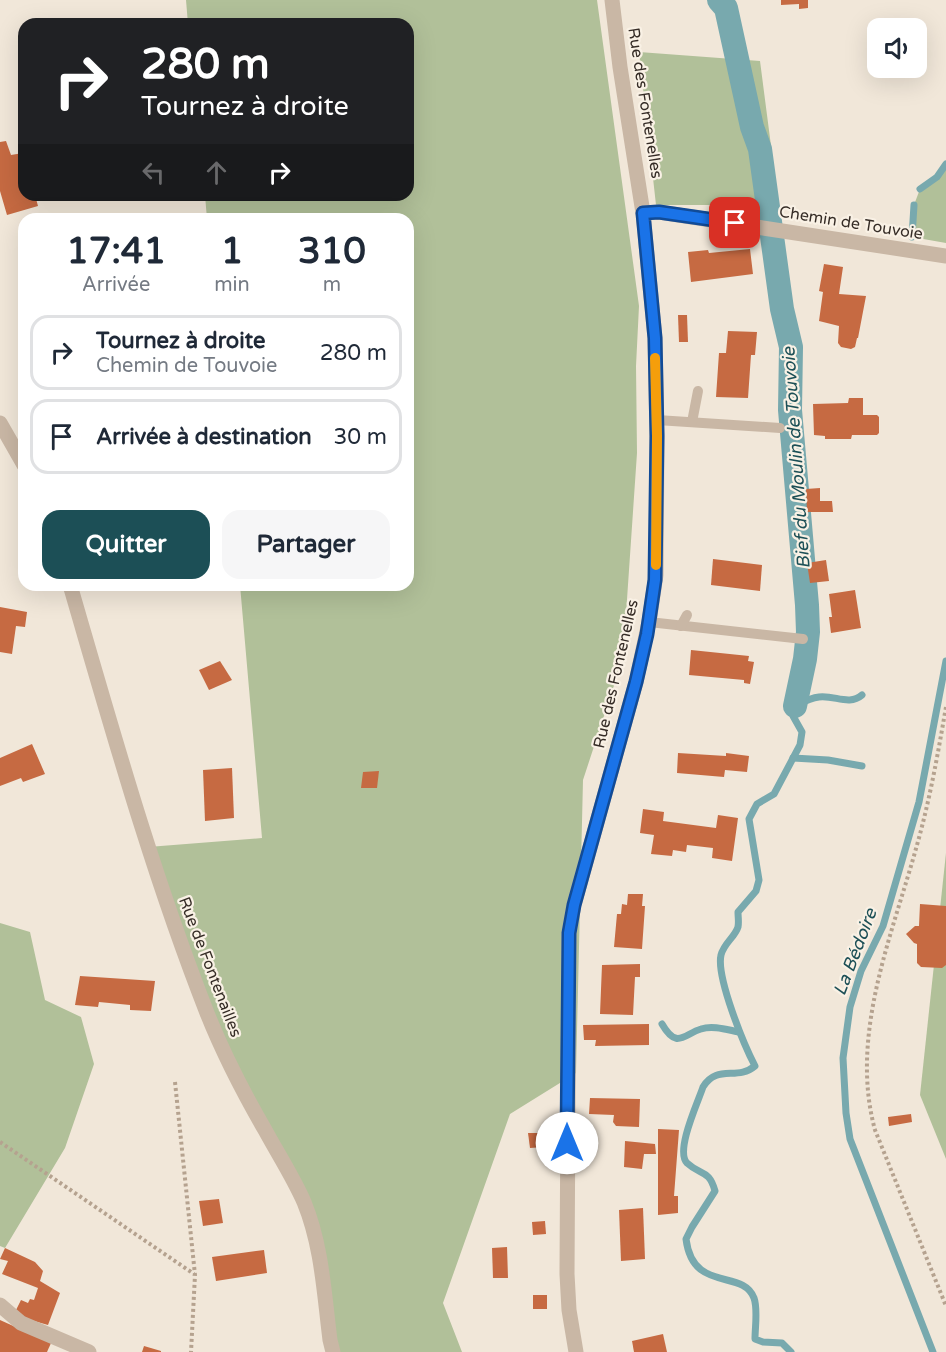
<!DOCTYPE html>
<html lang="fr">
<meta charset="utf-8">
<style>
:root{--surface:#fff;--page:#f6f6f7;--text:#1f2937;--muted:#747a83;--line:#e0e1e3;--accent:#1c4f56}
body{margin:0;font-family:"Varela Round",sans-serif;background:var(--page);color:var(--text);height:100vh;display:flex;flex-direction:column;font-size:22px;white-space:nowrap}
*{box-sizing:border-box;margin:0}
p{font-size:20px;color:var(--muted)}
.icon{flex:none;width:33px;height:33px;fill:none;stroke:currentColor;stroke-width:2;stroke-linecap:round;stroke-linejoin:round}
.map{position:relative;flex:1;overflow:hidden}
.drawer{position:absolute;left:18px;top:213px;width:396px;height:378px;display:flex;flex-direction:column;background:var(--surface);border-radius:18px;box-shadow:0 6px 24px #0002}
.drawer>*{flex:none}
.guide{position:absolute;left:18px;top:18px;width:396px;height:183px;border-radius:18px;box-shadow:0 6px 24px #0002;background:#202124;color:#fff;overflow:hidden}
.buttons{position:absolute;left:867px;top:18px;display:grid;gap:12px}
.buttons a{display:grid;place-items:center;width:60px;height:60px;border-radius:12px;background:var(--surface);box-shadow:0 6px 24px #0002;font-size:30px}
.pin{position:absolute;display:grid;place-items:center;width:51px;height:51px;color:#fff;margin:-26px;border-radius:12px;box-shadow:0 3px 9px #0006}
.me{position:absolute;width:66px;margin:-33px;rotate:0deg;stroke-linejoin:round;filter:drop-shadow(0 0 4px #0008)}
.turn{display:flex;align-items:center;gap:21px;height:126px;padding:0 24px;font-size:27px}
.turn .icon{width:78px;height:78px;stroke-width:2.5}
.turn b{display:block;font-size:42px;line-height:51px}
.lanes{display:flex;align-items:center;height:57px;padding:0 24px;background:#0003;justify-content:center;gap:30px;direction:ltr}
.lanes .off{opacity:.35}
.eta{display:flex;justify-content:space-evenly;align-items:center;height:102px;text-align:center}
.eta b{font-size:36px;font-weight:700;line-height:42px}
.button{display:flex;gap:12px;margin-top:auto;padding:12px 24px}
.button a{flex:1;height:69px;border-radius:18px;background:var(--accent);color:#fff;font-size:24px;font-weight:700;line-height:69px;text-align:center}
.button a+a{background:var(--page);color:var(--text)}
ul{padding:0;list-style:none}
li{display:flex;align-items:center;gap:18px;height:75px;margin:0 12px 9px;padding:0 12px;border:3px solid var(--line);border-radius:18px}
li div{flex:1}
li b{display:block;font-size:22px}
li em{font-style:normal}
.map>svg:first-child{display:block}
.green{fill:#b1c099}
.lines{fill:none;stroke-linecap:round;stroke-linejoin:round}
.stream{stroke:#78a9ae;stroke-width:7}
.canal{stroke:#78a9ae;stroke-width:24}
.building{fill:#c66a42}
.path{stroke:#b5a28f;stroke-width:4;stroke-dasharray:3 3;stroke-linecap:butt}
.service{stroke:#c9b7a5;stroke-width:10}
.minor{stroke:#c9b7a5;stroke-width:15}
.tertiary{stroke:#c9b7a5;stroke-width:15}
.route-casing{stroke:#114b97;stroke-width:15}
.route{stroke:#1a73e8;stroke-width:10}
.slow{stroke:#f59e0b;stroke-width:10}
.labels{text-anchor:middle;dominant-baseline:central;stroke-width:4.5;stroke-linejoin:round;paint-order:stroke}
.street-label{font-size:16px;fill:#352c26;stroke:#f9f1e5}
.water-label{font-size:18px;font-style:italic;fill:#1c4f56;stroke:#f9f1e5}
</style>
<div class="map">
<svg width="946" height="1352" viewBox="0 0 946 1352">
<rect width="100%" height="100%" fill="#f1e7d9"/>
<g class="green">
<path d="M186,0H597L639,306L636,366L637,453L623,658L583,780L576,1073L510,1114L443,1303L462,1352H336L313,1228L251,1107L148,847L262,838L240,585H408V219H207L205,195H408V24H188Z"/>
<path d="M639,52L760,61L780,215L709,205H656Z"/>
<path d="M946,164V243L912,237L914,205L920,189L937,177Z"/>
<path d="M946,853V1159L920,1095Z"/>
<path d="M0,923L30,932L45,1000L81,1017L94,1064L65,1148L5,1248L0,1246Z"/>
</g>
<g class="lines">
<g class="stream">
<path d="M920,189L937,177L946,164"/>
<path d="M912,237L914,205"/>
<path d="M793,758L828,760L862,766"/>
<path d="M662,1024C677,1050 684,1034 701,1029C713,1025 728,1030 739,1032"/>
<path d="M791,1352L782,1343L763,1342L755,1339C755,1327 758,1309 754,1298C743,1268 693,1294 686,1239L692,1227L715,1191C709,1169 701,1176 687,1163C675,1151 698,1102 703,1087C717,1064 737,1081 755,1066C744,1045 716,977 721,955C724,943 735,937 738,927C739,922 738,917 738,912L756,891L759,880L749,819L757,804L774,794L800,745L802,732L793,716L795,706C803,702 810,698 819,697C835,695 849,706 862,695"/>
<path d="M933,1352L850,1139L846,1113L843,1058L850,1007L861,971L883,926L919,802L946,661"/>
</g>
<path class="canal" d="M719,0L726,8L752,127L760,149L782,309L791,347L790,410L807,605L808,632L805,659L795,706"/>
</g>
<g class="building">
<path d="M781,0H808V8L799,9V4L781,5Z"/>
<path d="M6,141L11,155L23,153L24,195H35L38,206L7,215L0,191V142Z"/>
<path d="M750,249L753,274L691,282L688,252L708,250L709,253Z"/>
<path d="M824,264L843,267L839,294L866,296L858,338H857L855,347L851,349L841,347L838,343L839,326L819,321L823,292L819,291Z"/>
<path d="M678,315H687L688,342H679Z"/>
<path d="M728,331L757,332L755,355H751L748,398L716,397L719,353H726Z"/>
<path d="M849,398H863V415H877L879,417V433L877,435H852L851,439H825V436L814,435L813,404L848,403Z"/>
<path d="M820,488V501H832L833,512H807L806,489Z"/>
<path d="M713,559L762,565L760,591L711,585Z"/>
<path d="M826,560L829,581L810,583L807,563Z"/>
<path d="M855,590L861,628L831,633L829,617H832L829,594Z"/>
<path d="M0,607L27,612L25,627L16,626L12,654L0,652Z"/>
<path d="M691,650L749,656L748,661L754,662L750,684L744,683V680L689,675Z"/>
<path d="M220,661L232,680L209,690L199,670Z"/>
<path d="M32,744L45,774L23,782L21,778L0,786V758Z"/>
<path d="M678,753L726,756V753L749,756L747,772L725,770L724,777L677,773Z"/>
<path d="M232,768L234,818L205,821L203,770Z"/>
<path d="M379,771L377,788H361L363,772Z"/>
<path d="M643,809L664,812L663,821L716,828L718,815L738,818L732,861L712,858L713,848L687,845L686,852L673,850L672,856L651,854L654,835L640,833Z"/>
<path d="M628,894H643L642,906H645L642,949L614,947L617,914H621L622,904L627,905Z"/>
<path d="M920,904L946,906V965L942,968L921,967L917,963V944L914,943L906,934L915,926H919Z"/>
<path d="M640,964V977H635L633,1015L600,1014L602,965Z"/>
<path d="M80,976L155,981L151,1011L130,1010V1005L99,1002L98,1007L75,1005Z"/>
<path d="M649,1024V1045L595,1046L596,1040H584L583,1025Z"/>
<path d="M590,1098L640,1099L639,1127L616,1126L613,1122L614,1115L589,1114Z"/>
<path d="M911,1114L912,1122L889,1126L888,1117Z"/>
<path d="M658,1129L679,1130L674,1196H678V1213L658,1215Z"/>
<path d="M528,1133H543L544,1147L530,1148Z"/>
<path d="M625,1141L655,1144L656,1154H644L642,1169L624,1167Z"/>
<path d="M219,1199L223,1223L203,1226L199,1201Z"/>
<path d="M643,1208L645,1259L621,1261L619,1210Z"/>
<path d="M545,1221L546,1234L533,1235L532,1222Z"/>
<path d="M507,1247L508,1278H493L492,1248Z"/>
<path d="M5,1248L35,1262L43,1271L40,1281L60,1293L48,1325L27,1319L16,1310L21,1300L28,1303L30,1299L34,1300L38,1288L2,1274L8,1261L0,1259Z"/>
<path d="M264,1250L267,1273L216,1281L212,1257Z"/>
<rect x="533" y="1295" width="14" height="14"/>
<path d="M0,1320L51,1343L47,1352H0Z"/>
<path d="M663,1334L667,1352H634L632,1341Z"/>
<path d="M144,1346L161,1351V1352H142Z"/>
</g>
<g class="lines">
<g class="path">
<path d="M946,707C938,753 930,799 917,845C892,936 849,1035 875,1130L946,1306"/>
<path d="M175,1082L195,1275L191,1352"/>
<path d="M0,1142L194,1274"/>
</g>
<g class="service">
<path d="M657,420L780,428"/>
<path d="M692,422L698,391"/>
<path d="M649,622L803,639"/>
<path d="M681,626L687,615"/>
</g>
<g class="minor">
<path d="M643,213L659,212L946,256"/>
<path d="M0,423L24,465"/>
<path d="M70,585C112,729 152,873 207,1013C223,1053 243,1092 265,1130C278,1154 293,1177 304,1202C322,1246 324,1293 330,1340L333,1352"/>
<path d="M0,1305L21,1323L89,1352"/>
</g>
<path class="tertiary" d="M576,1352L569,1310L567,1274L569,933L574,905L636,682L649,622L656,575L657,436L655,338L643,213L620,67L612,0"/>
</g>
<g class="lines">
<g class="route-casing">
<path id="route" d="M567,1143L569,933L574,905L636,682L647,634L655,580L657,436L655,338L643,213L659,212L735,223"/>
</g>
<use href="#route" class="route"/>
<path class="slow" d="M655,358L657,436L656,565"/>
</g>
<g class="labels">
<g class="street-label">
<text transform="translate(645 103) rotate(81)">Rue des Fontenelles</text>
<text transform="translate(851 223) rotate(9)">Chemin de Touvoie</text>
<text transform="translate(616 674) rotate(-77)">Rue des Fontenelles</text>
<text transform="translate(210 967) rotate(69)">Rue de Fontenailles</text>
</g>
<g class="water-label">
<text transform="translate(796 458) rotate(-94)">Bief du Moulin de Touvoie</text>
<text transform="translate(855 952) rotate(-69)">La Bédoire</text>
</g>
</g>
</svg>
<div class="buttons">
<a><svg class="icon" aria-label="sound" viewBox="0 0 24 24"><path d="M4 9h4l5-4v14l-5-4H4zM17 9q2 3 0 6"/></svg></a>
</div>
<div class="pin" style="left:735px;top:223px;background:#d93025"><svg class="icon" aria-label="arrive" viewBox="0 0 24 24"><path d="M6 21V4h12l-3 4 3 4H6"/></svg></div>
<svg class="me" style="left:567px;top:1143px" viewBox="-20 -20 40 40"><circle r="19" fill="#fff"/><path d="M0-13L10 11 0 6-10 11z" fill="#1a73e8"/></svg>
<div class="guide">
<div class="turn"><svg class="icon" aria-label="right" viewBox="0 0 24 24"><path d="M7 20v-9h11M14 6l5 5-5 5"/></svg><div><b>280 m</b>Tournez à droite</div></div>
<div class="lanes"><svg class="icon off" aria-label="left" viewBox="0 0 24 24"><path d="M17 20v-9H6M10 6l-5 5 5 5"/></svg><svg class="icon off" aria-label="ahead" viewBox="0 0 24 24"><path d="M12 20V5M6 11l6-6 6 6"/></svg><svg class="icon" aria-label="right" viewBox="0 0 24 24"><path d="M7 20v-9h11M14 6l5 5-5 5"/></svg></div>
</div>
<section class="drawer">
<div class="eta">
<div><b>17:41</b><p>Arrivée</p></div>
<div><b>1</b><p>min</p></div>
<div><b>310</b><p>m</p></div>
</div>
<ul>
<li><svg class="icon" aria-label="right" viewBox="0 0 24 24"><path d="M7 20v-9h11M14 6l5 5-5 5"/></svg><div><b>Tournez à droite</b><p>Chemin de Touvoie</p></div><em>280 m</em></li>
<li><svg class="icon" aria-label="arrive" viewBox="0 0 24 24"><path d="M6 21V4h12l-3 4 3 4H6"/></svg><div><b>Arrivée à destination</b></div><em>30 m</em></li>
</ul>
<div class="button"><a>Quitter</a><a>Partager</a></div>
</section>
</div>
